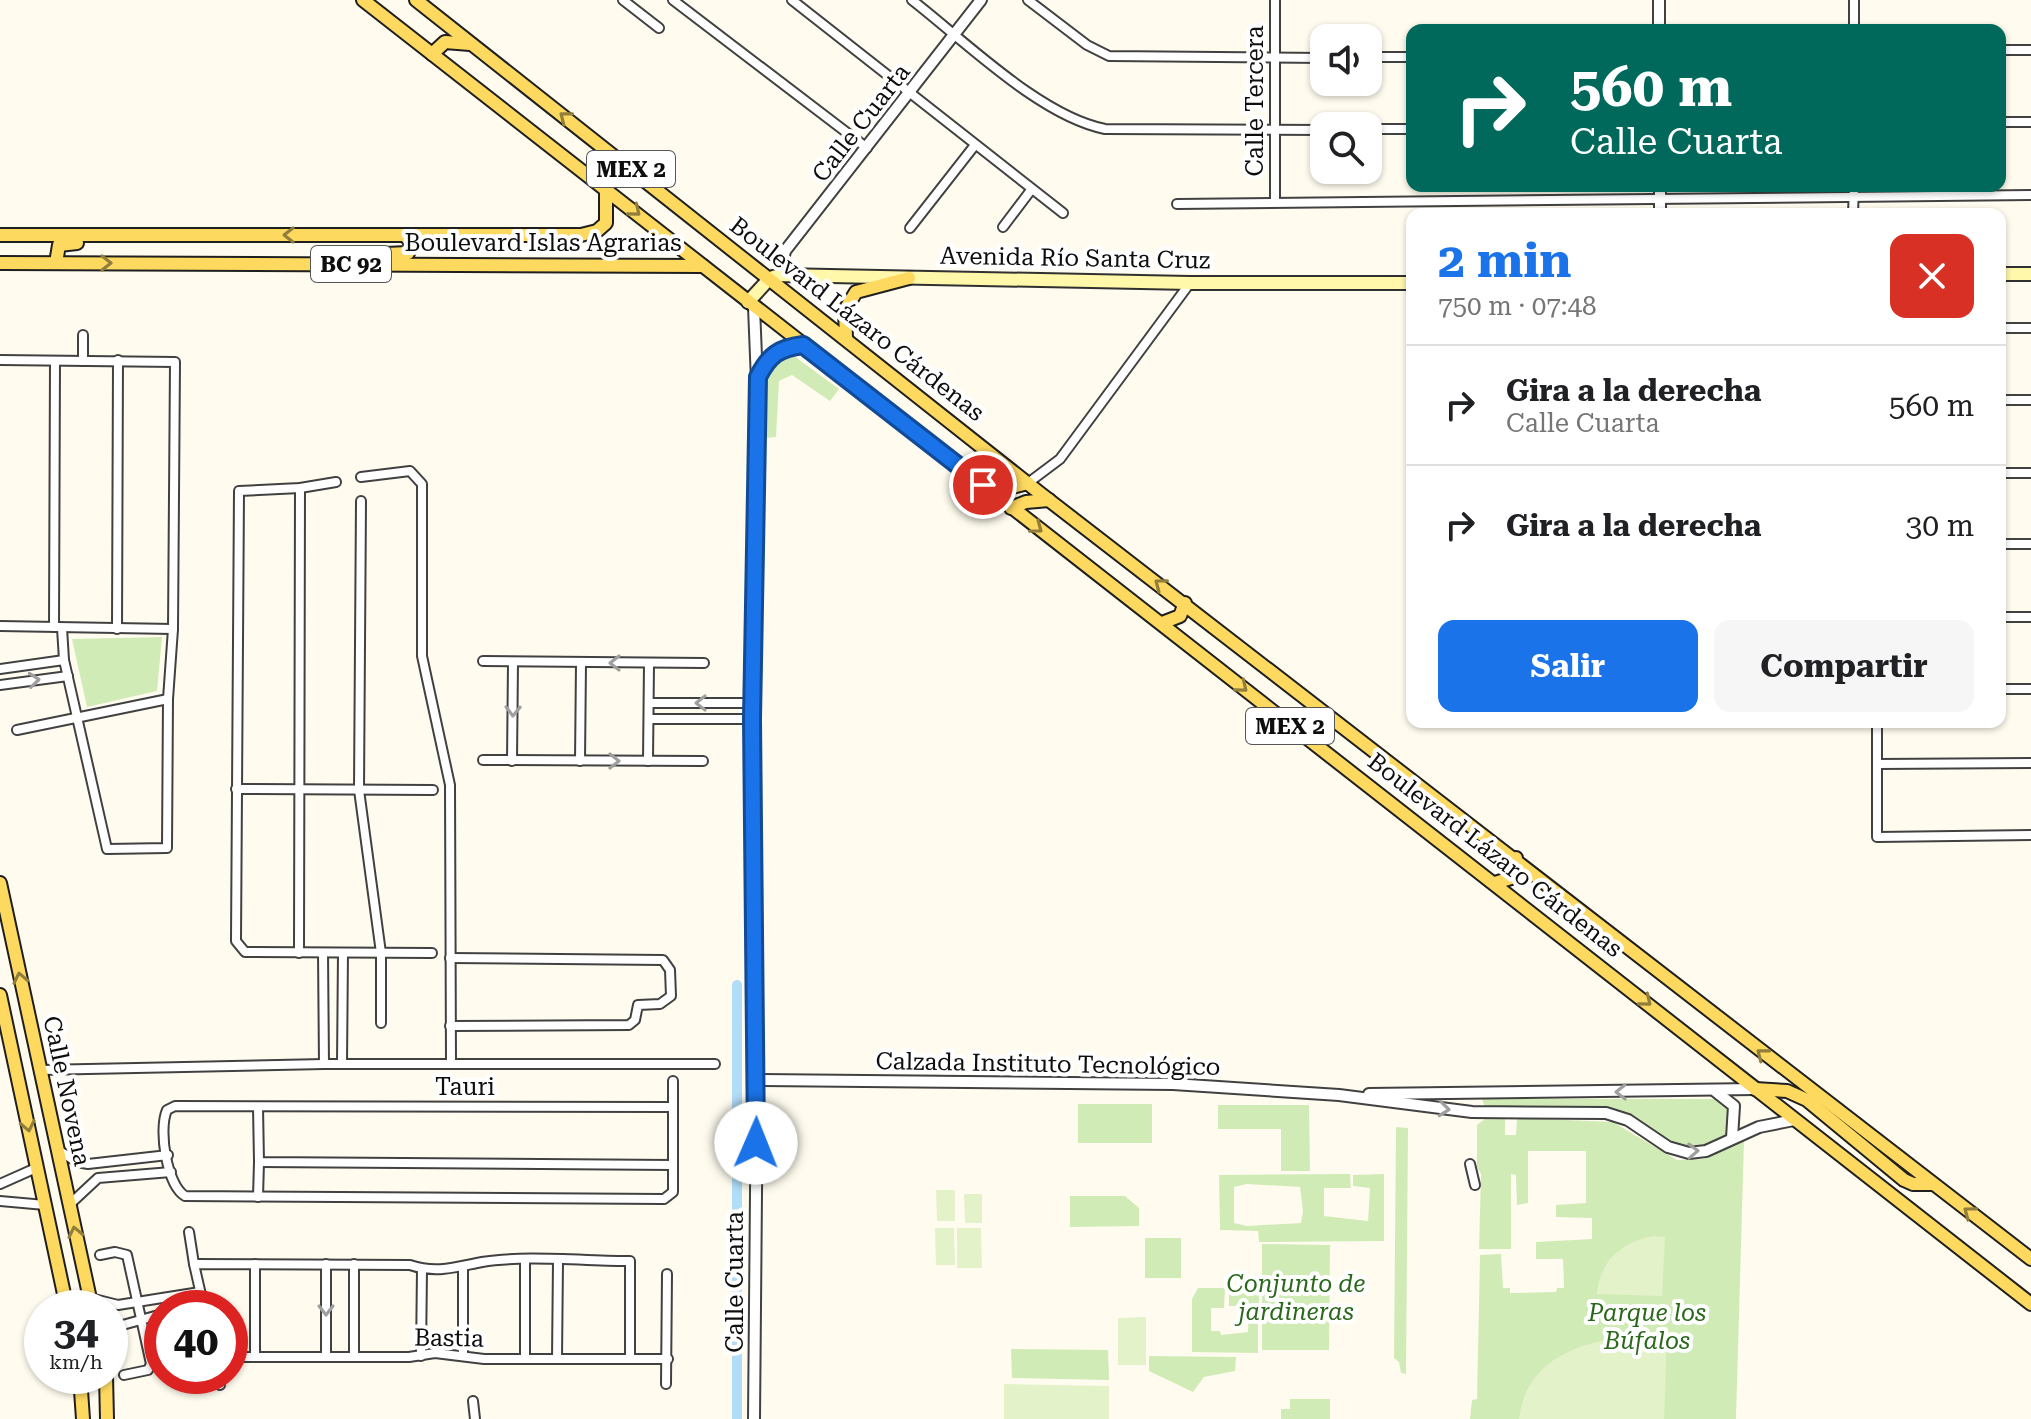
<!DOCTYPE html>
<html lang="es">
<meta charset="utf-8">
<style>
:root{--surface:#fff;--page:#f6f6f6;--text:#202124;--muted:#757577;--line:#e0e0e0;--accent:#1a73e8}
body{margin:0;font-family:"Roboto Serif",serif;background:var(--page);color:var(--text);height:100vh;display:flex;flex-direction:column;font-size:30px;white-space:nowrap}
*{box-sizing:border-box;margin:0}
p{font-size:26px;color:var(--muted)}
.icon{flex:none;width:44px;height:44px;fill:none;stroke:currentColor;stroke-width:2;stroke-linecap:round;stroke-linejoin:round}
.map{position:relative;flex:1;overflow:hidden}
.details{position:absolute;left:1406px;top:208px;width:600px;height:520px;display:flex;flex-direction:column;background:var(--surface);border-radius:16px;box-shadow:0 2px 6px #0004}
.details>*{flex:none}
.banner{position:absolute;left:1406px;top:24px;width:600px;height:168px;border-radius:16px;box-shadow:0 2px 6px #0004;background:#00695c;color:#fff;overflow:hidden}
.fabs{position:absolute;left:1310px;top:24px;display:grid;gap:16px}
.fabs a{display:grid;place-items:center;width:72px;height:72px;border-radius:16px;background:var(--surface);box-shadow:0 2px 6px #0004;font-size:40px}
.speed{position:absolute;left:24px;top:1290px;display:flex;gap:16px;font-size:40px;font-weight:700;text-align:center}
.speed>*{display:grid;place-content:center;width:104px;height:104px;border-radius:50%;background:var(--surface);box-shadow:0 2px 6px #0004;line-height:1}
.speed small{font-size:20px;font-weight:400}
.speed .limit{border:12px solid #d22;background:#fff;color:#111}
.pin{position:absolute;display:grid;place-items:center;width:68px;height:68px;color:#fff;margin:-34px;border:4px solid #fff;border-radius:50%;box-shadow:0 2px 8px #0007}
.me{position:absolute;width:88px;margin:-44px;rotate:1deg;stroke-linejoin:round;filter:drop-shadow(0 0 6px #0008)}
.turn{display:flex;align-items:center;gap:28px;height:168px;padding:0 32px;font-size:36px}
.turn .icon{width:104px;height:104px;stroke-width:2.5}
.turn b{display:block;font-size:56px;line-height:68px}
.round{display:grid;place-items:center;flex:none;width:84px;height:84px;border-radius:16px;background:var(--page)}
.overview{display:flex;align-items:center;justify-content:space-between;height:136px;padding:0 32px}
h1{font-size:48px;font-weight:700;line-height:60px;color:var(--accent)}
.button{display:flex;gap:16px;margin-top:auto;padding:16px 32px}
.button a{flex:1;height:92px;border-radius:16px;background:var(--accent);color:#fff;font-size:32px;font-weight:700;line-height:92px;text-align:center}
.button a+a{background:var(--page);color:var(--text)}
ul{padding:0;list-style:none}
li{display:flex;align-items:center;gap:24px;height:120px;padding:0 32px;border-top:2px solid var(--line)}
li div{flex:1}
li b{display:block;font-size:30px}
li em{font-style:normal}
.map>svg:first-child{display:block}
.green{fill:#d1ebb7;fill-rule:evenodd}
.pitch{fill:#e3f2c9}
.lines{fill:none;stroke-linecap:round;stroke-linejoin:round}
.canal{stroke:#b1ddf9;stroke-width:10}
.minor-casing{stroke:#414141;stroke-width:12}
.tertiary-casing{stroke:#414141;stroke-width:14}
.secondary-casing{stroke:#303030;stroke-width:16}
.primary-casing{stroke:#1f1f1f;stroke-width:16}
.minor{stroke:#fff;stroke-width:8}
.tertiary{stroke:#fff;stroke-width:10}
.secondary{stroke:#fff7aa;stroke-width:12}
.primary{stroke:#fed960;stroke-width:12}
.oneway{stroke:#927e3b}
.oneway2{stroke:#9f9f9f}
.route-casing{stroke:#114b97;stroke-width:20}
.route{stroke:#1a73e8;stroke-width:14}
.labels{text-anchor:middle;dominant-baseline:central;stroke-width:8;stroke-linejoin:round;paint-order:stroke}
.shield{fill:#fff;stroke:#565656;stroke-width:2}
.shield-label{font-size:22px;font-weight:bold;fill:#0e0e0e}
.street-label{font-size:24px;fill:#0e0e0e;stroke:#fff}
.park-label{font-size:24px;font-style:italic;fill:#2a681b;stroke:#fff}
</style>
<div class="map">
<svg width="2031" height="1419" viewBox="0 0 2031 1419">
<rect width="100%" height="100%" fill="#fffcef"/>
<g class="green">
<path d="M790,353L839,389L830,401L792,375L779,381L776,437L765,438V373L777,356Z"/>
<path d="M162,637L157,691L87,707L72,639Z"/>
<path d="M1482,1099H1718L1729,1108L1728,1140C1658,1162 1667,1124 1610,1109C1583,1102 1523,1109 1492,1109L1485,1107Z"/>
<rect x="1078" y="1104" width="74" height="39"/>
<path d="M1218,1105H1309L1310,1171H1281V1129H1218Z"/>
<path d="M1486,1118H1505V1135H1516L1517,1118L1613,1122L1677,1160L1704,1159L1744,1141L1736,1419H1470L1472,1400L1477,1399L1480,1255L1501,1254L1503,1288H1510V1293L1556,1292L1557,1288H1564L1563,1259H1536V1242L1592,1239V1218L1556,1217V1205L1586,1203V1151H1528V1203L1517,1205L1516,1175L1511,1174V1249H1479L1481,1174L1477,1167V1125Z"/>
<path d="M1396,1127L1408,1128L1406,1374L1401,1373L1399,1362L1394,1358Z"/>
<path d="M1350,1174L1351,1188H1324V1216L1368,1221L1370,1188L1353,1186V1175L1384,1174V1241L1259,1242L1258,1231L1220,1230L1219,1175ZM1247,1184L1300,1187L1303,1211L1301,1223L1247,1226L1234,1223V1187Z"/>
<path d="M1070,1196H1125L1139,1208V1226L1070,1227Z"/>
<rect x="1145" y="1238" width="36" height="40"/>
<path d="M1262,1244L1330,1245L1329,1350H1262Z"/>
<rect x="1229" y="1287" width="30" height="19"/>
<path d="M1198,1288H1225L1224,1308H1211V1331H1220L1221,1335L1248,1332L1249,1308H1258V1353L1192,1352V1299Z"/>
<path d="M1011,1349L1108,1350L1109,1380L1012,1378Z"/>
<path d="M1149,1356L1236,1357L1235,1371L1204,1377L1193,1392L1149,1371Z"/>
<path d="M1290,1399H1330V1419H1281V1409H1290Z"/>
</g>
<g class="pitch">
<path d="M936,1190H955V1221H937Z"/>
<path d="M964,1194H982V1223H965Z"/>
<path d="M935,1228H954L955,1265H936Z"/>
<path d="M957,1228H981L982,1268H957Z"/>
<path d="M1653,1236L1665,1237L1662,1296L1597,1294C1600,1260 1621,1243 1653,1236Z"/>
<path d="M1146,1317V1365H1118V1318Z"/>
<path d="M1646,1334L1667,1335L1664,1419H1519C1527,1353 1589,1340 1646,1334Z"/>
<path d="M1004,1384L1109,1386V1419H1004Z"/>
</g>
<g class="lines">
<path class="canal" d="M737,1419V985"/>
<g class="minor-casing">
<g id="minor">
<path d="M623,0L659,28"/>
<path d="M673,0L867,148"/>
<path d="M792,0L1063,213"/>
<path d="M912,0C965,41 1040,116 1105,129L1324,130"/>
<path d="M1028,0L1087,45L1109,56L1324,58"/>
<path d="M1854,30V0"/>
<path d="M2000,50H2031"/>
<path d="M1368,57H1412"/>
<path d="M2000,122H2031"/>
<path d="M1368,129H1412"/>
<path d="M1275,202V0"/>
<path d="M1177,204L2031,195"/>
<path d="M1853,214L1854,186"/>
<path d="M1003,227L1031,190"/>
<path d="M910,228L975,145"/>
<path d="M2000,328H2031"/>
<path d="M0,360L175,362L173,629L168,699L167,848L107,849L64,660L62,628"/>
<path d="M83,361V335"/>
<path d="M2000,400H2031"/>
<path d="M2000,473H2031"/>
<path d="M361,477L410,471L422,484V656L450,785L451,1063"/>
<path d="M336,482L300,488L239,491L236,941L245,952L432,953"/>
<path d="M1028,483L1060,459L1190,283"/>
<path d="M361,501L359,790L381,953V1023"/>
<path d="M2000,544H2031"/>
<path d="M2000,617H2031"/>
<path d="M0,626L173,629"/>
<path d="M54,627L55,361"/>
<path d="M117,629L118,360"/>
<path d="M483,661L704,663"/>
<path d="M0,669L64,660"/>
<path d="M0,685L68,676"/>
<path d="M2000,689H2031"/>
<path d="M649,703H753"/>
<path d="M649,719H752"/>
<path d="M1877,722V837L2031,835"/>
<path d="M17,730L168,699"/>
<path d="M483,760L703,761"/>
<path d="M512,761L513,662"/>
<path d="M580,761L581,663"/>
<path d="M648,761L649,663"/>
<path d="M1877,764L2031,763"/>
<path d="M236,789L433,790"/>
<path d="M299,953L300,488"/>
<path d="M323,953L324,1064"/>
<path d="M450,958L663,960L670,970L671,996L660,1004L638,1005L635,1020L629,1025L450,1026"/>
<path d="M342,1064L343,953"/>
<path d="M40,1070L324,1064H715"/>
<path d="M258,1107L259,1162L673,1165"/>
<path d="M673,1107L175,1106L167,1110C158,1130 167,1185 185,1196L664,1199L673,1192V1081"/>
<path d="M58,1150L77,1162L88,1164L168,1155"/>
<path d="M1470,1164L1475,1185"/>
<path d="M0,1184L36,1168"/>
<path d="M258,1197L259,1162"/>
<path d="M0,1201L45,1205"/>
<path d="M69,1205L98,1178L171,1172"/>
<path d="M189,1232L194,1264"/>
<path d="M100,1255L115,1252L127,1255L151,1364L148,1370L124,1375"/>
<path d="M255,1264V1357"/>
<path d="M326,1264V1357"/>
<path d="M354,1264V1357"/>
<path d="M463,1269V1356"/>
<path d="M90,1298L118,1305L200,1292"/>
<path d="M204,1308L194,1264L410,1265C436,1274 456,1267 482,1262C521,1255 588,1261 630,1261V1359"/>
<path d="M110,1339L119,1326L162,1314"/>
<path d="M421,1356L422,1269"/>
<path d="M230,1357H409L435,1353L484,1359H668"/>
<path d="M525,1359V1261"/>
<path d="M557,1359L558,1261"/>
<path d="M219,1376L220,1385"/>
<path d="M666,1384L667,1274"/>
<path d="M473,1401L475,1419"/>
</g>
</g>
<g class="tertiary-casing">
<g id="tertiary">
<path d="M1659,0V30"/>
<path d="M1660,186V214"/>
<path d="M780,275L785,251L981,0"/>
<path d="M754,307L758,406L752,719L757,1080L754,1419"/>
<path d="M759,375L775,352L803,345"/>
<path d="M757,1080L1173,1084L1339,1095L1472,1112L1606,1113L1628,1120L1668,1147L1689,1153L1706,1151L1759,1127L1794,1120"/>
<path d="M1715,1091L1734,1106L1732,1138"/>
<path d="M1369,1094L1755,1089"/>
</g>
</g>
<g class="secondary-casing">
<g id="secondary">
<path d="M2000,274H2031"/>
<path d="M748,302L770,278L780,275L1190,283H1412"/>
</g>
</g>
<g class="primary-casing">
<g id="primary">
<path d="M363,0L2031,1304"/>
<path d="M416,0L1041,494L2031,1259"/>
<path d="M432,54L445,42L470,44"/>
<path d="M0,235H581L597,231L606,223V188"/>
<path d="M0,263L703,266"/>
<path d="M56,263L59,245L77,243"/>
<path d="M331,264L341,256L408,253L412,244L405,235"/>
<path d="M846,338L845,310L856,292L909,278"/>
<path d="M986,485L1008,488L1028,483"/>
<path d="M1011,508L1026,502L1049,500"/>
<path d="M1162,623L1180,616L1185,603"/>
<path d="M0,883L92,1308"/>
<path d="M1495,883L1511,878L1516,869V858"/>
<path d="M0,995L67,1308"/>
<path d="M1755,1089L1787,1091L1807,1100L1904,1180L1913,1184H1932"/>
<path d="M80,1376L83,1419"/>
<path d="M106,1376L107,1419"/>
</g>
</g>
<use href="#minor" class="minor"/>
<use href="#tertiary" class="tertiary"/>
<use href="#secondary" class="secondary"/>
<use href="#primary" class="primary"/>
</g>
<defs><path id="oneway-chevron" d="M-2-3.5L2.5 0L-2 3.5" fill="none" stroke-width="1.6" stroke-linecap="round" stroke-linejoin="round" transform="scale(2)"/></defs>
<g class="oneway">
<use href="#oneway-chevron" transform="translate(565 117) rotate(-142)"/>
<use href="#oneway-chevron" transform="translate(635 211) rotate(39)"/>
<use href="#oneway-chevron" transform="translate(289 235) rotate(180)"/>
<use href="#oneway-chevron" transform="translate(106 263)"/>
<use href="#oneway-chevron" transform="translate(1037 528) rotate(37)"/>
<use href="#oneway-chevron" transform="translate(1160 584) rotate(-143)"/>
<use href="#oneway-chevron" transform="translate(1242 687) rotate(39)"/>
<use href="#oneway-chevron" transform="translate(20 978) rotate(-102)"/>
<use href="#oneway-chevron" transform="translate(1646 1001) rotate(39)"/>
<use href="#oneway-chevron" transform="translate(1762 1054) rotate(-142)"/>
<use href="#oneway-chevron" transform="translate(28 1126) rotate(78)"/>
<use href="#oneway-chevron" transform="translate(1969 1212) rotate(-143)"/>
<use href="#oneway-chevron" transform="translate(75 1232) rotate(-102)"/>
</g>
<g class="oneway2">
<use href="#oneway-chevron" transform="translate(615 663) rotate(180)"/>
<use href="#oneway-chevron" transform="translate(34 680) rotate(-6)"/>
<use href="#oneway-chevron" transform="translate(701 703) rotate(180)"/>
<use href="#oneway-chevron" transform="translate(513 711) rotate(91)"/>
<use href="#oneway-chevron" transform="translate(614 761)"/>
<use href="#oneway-chevron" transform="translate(1621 1092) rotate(179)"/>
<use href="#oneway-chevron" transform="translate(1444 1109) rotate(6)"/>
<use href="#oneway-chevron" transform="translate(1693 1151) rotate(-2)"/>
<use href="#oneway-chevron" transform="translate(326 1310) rotate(90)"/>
</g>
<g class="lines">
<g class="route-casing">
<path id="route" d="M756,1143L752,719L758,377C769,355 779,348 803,345L983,485"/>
</g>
<use href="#route" class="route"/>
</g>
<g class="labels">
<g class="shield">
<rect x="587" y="151" width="88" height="36" rx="6"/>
<rect x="311" y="246" width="80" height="36" rx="6"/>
<rect x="1246" y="708" width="88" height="36" rx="6"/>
</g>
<g class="shield-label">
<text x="631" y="169">MEX 2</text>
<text x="351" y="264">BC 92</text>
<text x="1290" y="726">MEX 2</text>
</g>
<g class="street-label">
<text transform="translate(1255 101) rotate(-90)">Calle Tercera</text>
<text transform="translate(861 123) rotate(-52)">Calle Cuarta</text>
<text x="543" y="243">Boulevard Islas Agrarias</text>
<text transform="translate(1075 258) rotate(1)">Avenida Río Santa Cruz</text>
<text transform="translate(857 319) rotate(38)">Boulevard Lázaro Cárdenas</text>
<text transform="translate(1495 855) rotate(38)">Boulevard Lázaro Cárdenas</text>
<text transform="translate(1048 1064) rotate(1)">Calzada Instituto Tecnológico</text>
<text x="465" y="1087">Tauri</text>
<text transform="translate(67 1091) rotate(78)">Calle Novena</text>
<text transform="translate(735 1282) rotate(-90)">Calle Cuarta</text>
<text transform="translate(449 1338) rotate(1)">Bastia</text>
</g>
<g class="park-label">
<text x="1296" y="1284">Conjunto de<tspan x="1296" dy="28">jardineras</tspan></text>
<text x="1647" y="1313">Parque los<tspan x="1647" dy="28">Búfalos</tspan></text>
</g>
</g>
</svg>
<div class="fabs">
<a><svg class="icon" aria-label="sound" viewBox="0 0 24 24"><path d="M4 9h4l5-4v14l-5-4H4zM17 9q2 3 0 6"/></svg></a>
<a><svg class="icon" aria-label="search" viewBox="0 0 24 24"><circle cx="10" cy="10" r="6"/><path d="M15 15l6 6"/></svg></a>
</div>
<div class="speed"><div>34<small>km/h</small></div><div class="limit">40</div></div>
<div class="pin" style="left:983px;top:485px;background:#d93025"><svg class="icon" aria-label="arrive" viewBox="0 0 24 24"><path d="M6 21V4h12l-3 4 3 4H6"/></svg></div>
<svg class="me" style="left:756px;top:1143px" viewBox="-20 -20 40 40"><circle r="19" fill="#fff"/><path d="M0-13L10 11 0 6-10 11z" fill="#1a73e8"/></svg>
<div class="banner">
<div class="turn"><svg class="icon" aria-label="right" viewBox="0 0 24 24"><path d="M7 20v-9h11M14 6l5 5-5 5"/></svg><div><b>560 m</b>Calle Cuarta</div></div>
</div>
<section class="details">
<div class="overview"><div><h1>2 min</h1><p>750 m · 07:48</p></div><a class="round" style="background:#d93025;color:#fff"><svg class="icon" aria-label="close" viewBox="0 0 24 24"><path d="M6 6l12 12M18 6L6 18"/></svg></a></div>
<ul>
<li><svg class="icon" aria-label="right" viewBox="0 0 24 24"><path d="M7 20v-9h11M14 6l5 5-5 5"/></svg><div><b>Gira a la derecha</b><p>Calle Cuarta</p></div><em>560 m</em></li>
<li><svg class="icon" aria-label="right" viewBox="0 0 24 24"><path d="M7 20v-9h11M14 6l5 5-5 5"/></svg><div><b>Gira a la derecha</b></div><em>30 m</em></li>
</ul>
<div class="button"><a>Salir</a><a>Compartir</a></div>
</section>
</div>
